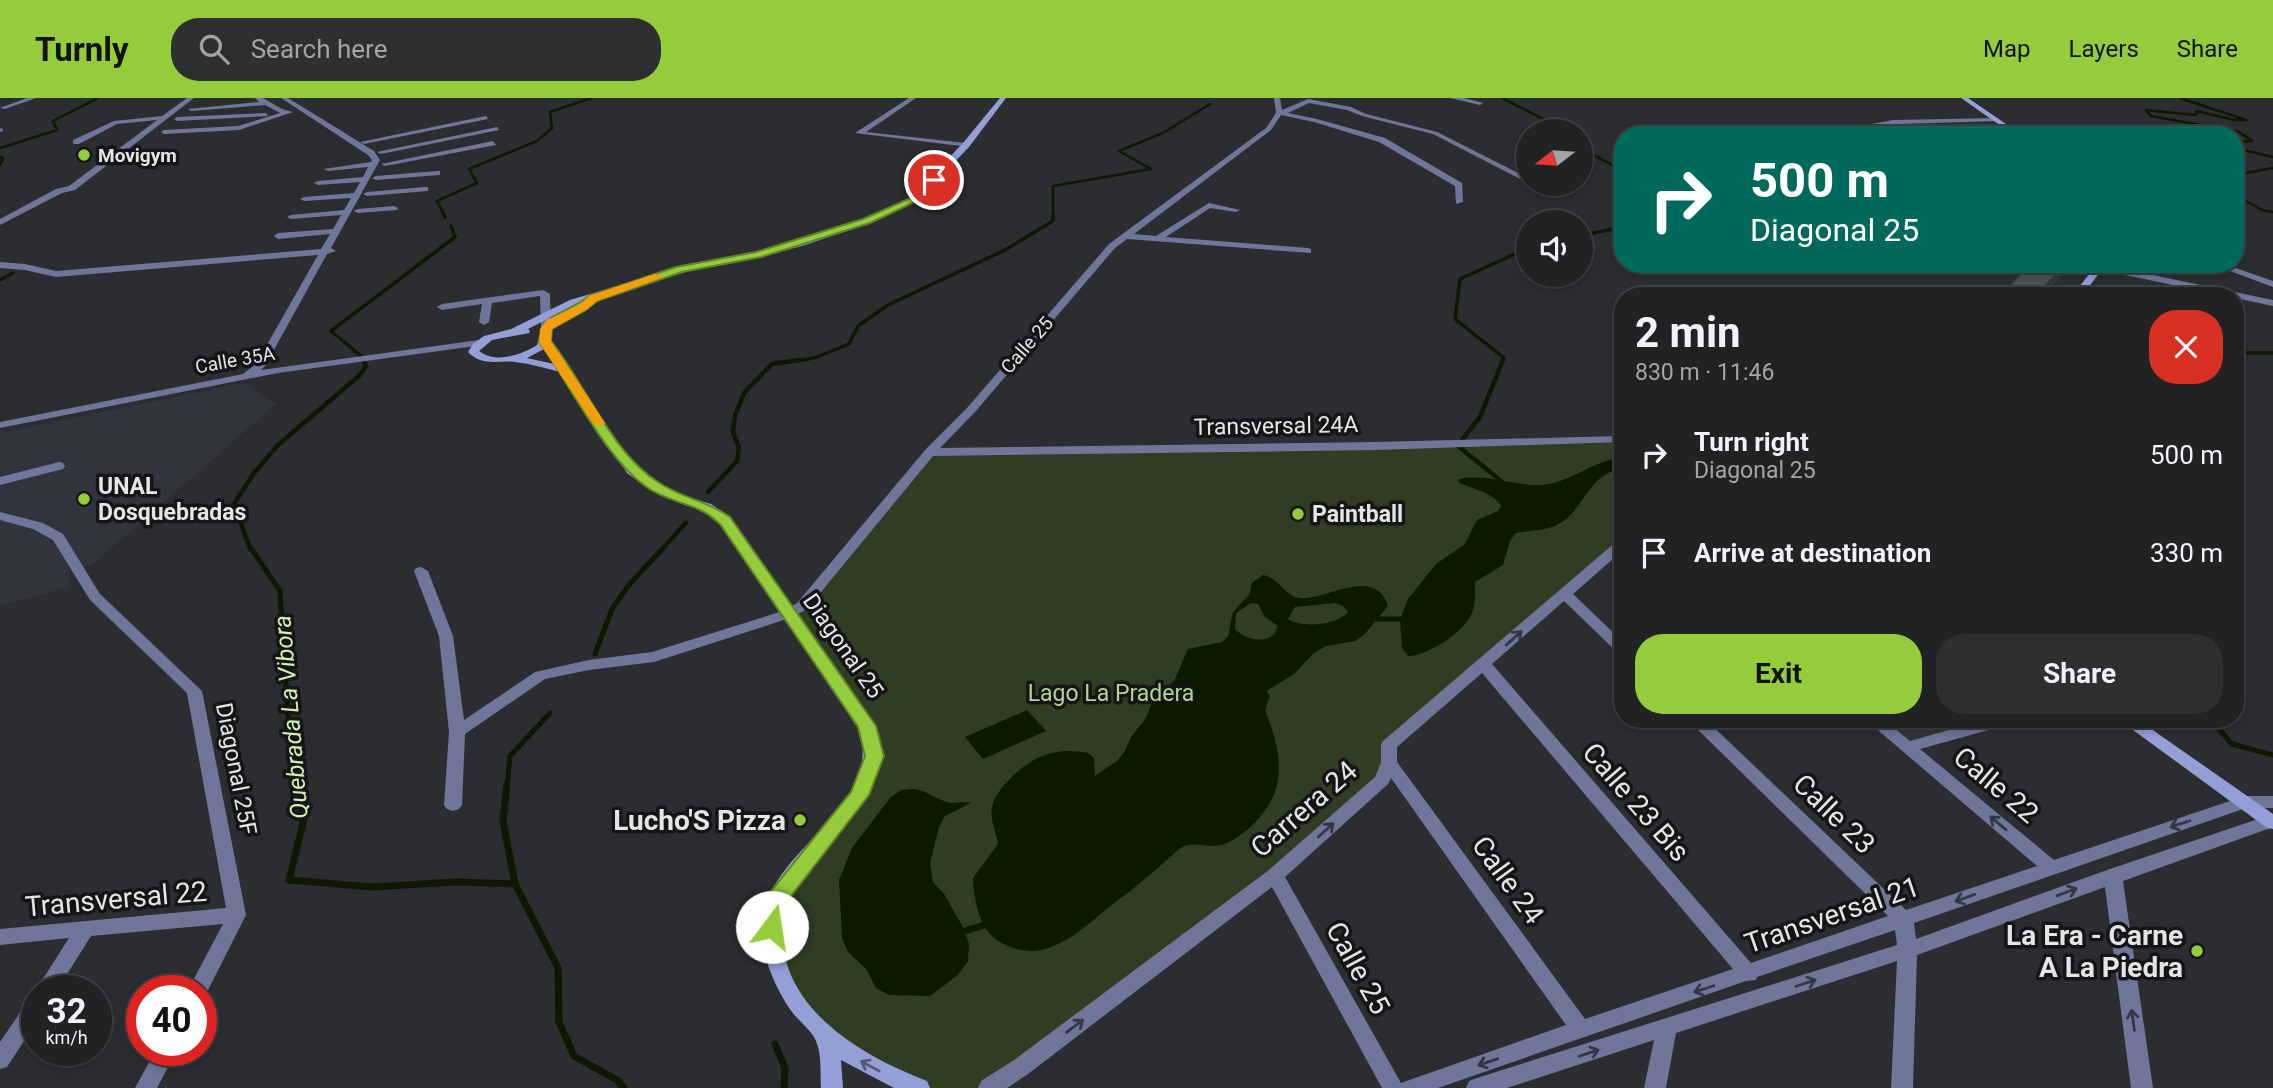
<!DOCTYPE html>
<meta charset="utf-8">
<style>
:root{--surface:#212224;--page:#2d2f31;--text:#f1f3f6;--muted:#a2a4a6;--line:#3e3f41;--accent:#94cc3c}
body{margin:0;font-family:Roboto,sans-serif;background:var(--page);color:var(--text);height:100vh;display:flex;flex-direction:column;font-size:26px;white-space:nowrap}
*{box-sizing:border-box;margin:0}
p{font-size:23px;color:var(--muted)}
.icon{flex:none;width:38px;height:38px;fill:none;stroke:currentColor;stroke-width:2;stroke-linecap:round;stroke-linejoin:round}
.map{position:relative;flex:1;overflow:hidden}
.sheet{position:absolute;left:1614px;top:189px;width:630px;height:441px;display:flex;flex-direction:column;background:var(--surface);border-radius:28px;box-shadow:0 4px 10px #0003,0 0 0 2px var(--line)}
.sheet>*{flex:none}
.top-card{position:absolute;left:1614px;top:28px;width:630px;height:147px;border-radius:28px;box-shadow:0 4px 10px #0003,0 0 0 2px var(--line);background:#00695c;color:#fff;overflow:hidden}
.needle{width:46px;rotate:253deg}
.tools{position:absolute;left:1516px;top:21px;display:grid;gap:14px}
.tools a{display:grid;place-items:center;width:77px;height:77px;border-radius:50%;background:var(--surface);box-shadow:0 4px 10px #0003,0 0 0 2px var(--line);font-size:35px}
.speed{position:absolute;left:21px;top:877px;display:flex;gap:14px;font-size:35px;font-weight:700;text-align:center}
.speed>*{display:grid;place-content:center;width:91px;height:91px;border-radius:50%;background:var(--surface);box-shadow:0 4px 10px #0003,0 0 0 2px var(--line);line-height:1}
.speed small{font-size:18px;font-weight:400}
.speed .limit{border:10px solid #d22;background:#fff;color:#111}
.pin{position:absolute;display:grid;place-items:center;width:60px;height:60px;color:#fff;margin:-30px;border:4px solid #fff;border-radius:50%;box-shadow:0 2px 7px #0007}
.me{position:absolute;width:77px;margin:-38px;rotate:14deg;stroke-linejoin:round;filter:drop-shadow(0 0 5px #0008)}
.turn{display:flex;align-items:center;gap:24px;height:147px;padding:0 21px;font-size:32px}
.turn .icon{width:91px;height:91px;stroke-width:2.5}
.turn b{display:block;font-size:49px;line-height:60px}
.round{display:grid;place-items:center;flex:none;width:74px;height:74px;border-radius:28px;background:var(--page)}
.overview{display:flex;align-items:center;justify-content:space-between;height:119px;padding:0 21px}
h1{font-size:42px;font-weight:700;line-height:52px}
.button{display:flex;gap:14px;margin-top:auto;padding:14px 21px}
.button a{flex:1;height:80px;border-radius:28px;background:var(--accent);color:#111;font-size:28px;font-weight:700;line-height:80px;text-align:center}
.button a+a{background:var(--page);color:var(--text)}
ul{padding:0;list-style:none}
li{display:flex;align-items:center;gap:21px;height:98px;padding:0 21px}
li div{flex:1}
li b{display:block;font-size:26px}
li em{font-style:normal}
header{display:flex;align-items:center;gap:42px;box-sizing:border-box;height:98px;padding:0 35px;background:var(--accent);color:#111}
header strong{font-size:33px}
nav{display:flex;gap:38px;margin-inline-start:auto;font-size:24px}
.search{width:490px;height:63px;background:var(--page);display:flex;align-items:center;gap:18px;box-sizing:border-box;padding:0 24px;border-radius:28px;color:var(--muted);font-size:26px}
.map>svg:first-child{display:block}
.built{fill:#32343d}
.green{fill:#313d23}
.water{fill:#0d1800;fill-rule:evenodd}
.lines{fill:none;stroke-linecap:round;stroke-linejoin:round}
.stream-far4{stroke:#0d1800;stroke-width:2.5}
.stream-far3{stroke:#0d1800;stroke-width:3.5}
.stream-far2{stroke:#0d1800;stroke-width:4.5}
.stream-far1{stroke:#0d1800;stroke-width:5}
.stream{stroke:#0d1800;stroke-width:7}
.street{fill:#6f7699;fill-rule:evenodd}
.secondary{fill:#949fd7;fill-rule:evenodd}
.shaded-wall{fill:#39393c}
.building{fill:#515155;stroke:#39393c;stroke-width:2}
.oneway{stroke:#343744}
.oneway2{stroke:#545a77}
.route{fill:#94cc3c;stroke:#608527;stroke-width:2}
.slow{fill:#f59e0b}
.poi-dot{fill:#94cc3c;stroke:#151517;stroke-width:2.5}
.labels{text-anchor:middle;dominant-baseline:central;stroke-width:7;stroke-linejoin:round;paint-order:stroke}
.far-poi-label{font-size:19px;font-weight:bold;fill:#e4e5e7;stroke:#151517;text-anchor:start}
.far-street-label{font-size:19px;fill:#e4e5e7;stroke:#151517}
.street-label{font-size:23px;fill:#e4e5e7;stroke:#151517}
.poi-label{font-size:23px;font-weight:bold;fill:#e4e5e7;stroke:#151517;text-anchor:start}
.park-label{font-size:23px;fill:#b5d392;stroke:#151517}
.water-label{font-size:24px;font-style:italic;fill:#d2f1af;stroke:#151517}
.near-street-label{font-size:28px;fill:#e4e5e7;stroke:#151517}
.near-poi-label{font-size:28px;font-weight:bold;fill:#e4e5e7;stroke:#151517;text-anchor:end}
</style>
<header>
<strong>Turnly</strong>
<div class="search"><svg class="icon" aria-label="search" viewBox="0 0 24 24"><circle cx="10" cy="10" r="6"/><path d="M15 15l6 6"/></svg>Search here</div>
<nav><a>Map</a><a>Layers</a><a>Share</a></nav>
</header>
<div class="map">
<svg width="2273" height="990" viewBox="0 0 2273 990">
<rect width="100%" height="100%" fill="#2c2d30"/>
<g class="built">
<path d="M243,285L276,306L93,466L68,474L71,488L0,508V335Z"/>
<path d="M1873,621H2008L1908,649Z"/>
</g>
<path class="green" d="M1622,341V446L1389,646L1382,682L1275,777L989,990H919L816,927L773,846L791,780L860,697L871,642L788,516L930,354Z"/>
<g class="water">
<path d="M1613,361H1622V371C1591,375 1586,405 1565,422C1552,433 1531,432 1516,435L1510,443L1503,467L1475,484C1475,494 1476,507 1471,517C1463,535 1427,558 1408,558L1402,550L1400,522L1408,501L1436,466L1465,446L1477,422L1498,413L1501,408C1492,393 1473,392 1458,384L1459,381C1487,375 1513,388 1541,387C1568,385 1588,367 1613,361Z"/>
<path d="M1263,477C1279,480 1284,497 1299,500C1324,504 1375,466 1388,508L1364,537L1355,543L1326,548L1314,555L1294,576L1267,593L1270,598L1265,612C1275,638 1286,670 1273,699C1264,719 1237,747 1214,748C1202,748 1189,743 1178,752C1158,770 1139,787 1117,803C1094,820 1071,845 1042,852C1030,855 1017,852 1006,847C980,837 974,805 973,780L998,746C997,736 989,719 992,709C996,689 1026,663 1045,657C1058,652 1074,652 1088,655L1094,660L1095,678L1117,663L1125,653L1131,639L1146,620L1154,599L1174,583L1188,551L1222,544L1228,538L1233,514L1249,497L1252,485ZM1251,505L1258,506L1265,519L1278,528C1273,548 1246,543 1235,531L1236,515ZM1335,505L1343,508L1348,514C1336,528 1301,530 1288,521L1295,509Z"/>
<path d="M1027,612L1046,633L983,661L965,639Z"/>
<path d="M914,691C927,693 935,700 947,704C955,707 962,702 971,705L945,718L939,729L930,765L933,784L944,796L963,829L969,846L968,863L958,877L930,898L889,897L876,890L866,871L848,854L842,840L839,782L852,750L890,700L901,692Z"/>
</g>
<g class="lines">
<g class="stream-far4">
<path d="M1502,0L1553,26L1559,33"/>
<path d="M2180,0L2246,22H2234L2196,13L2197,16L2194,17L2146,12L2151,18L2239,34L2253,43L2235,44"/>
<path d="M0,50L57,32L53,23L98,0"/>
<path d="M1580,50L1622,72"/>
<path d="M2235,50L2273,59"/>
<path d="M0,59L3,60L0,67"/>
<path d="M2235,77L2273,70"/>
<path d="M2235,97L2262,112L2273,114"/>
<path d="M444,117L437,103L477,85L469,71L537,43L552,30L550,14L591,0"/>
<path d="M1053,117V88L1151,71L1119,53L1163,35L1210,6"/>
</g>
<g class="stream-far3">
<path d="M443,115L445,119"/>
<path d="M1580,138L1622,129"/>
<path d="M0,182L13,175"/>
<path d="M2235,255H2273"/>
<path d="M364,264L360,257L331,233L455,139L451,128"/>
<path d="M788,264L814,260L849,246L858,228L888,207L1005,152L1053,123V115"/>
<path d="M1502,264L1504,260L1455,221L1460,181L1528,150"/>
</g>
<g class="stream-far2">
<path d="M1462,342L1480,319L1503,262"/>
<path d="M1458,348L1501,383L1504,390"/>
<path d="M708,394L737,363L739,350L733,334L735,318L744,295L772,266L800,262"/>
<path d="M250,451L234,406L254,375L278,347L360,277L366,268L363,262"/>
<path d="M662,451L686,425"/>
</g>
<g class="stream-far1">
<path d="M250,449L280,493L288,616L299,689"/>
<path d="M1373,521H1405"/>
<path d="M595,556L612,511L628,488L664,449"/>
<path d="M2218,621L2215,627L2232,646L2273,657"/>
<path d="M507,689L510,658L550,615"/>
</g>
<g class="stream">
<path d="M299,687L304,721L289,782L372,789L455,784L515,786"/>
<path d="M507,687L503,723L515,786L558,870L559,924L574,958L617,982L624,990"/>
<path d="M959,835L990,825"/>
<path d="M775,946L785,970L784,990"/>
</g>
<g class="street">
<path d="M27,0H36L5,11L0,10Z"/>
<path d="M187,0H194L75,92L62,95L0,127V121L56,91L69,88L157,22L117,26L79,46H73V42L114,23L162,18Z"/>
<path d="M255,0H263L282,11L293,14L239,32L164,36L161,34L164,32L238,28L280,15L265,7L191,13L188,11L259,4Z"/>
<path d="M281,0H288L374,53L380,62L331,150L336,153L327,156L265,268L261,272L479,242L484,245L483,247L278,275L0,330V324L243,276L256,266L318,157L56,179L25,172L0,170V164L25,166L56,173L321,151L330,136L278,141L274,138L278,135L333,131L341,117L291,121L287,119L291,117L344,112L351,100L304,103L300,101L304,99L354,95L360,84L318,87L314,85L318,83L363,79L368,69L328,73L324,71L371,64L372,62L368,57Z"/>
<path d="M909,0H916L866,34L966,45L969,49L855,35Z"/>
<path d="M1274,0H1280L1282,12L1308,1L1351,9L1366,16L1437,34L1528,80V85L1433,36L1362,18L1347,12L1309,5L1288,15L1317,21L1385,40L1462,85L1463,104L1456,106L1455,88L1379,44L1314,24L1281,17L1271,32L1134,136L1156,138L1209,105L1240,112L1236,114L1210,110L1166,139L1308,150L1311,151V155L1127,141L1115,150L975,314L940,350L1375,344L1622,338V344L1375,352L933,358L807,511L793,519L654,564L589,572L545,581L465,636L462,707L459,711L453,713L447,711L444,707L449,634L439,538L414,473L416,470L421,469L428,473L453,538L464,622L535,574L589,562L652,554L783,513L797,505L926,351L967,310L1109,146L1266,30L1276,15Z"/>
<path d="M1450,0H1464L1483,5L1480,7Z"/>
<path d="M266,15L268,18L177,23L174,21L177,19Z"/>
<path d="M486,18L488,21L364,46L360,44Z"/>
<path d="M1998,20L2000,23L1899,26L1909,37H1902L1891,26L1844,34L1852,37H1836L1829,34L1893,22Z"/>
<path d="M497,29L499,32L381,56L377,54Z"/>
<path d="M0,30L3,31V33L0,34Z"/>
<path d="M493,43L496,47L385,68L381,66Z"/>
<path d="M437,73H440V77L376,82L372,80L376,78Z"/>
<path d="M1529,86H1538L1554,95L1547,97Z"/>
<path d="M425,89H428V93L367,98L363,96L367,94Z"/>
<path d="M394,108L398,110L397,112L358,115L354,113L358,111Z"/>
<path d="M2100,166L2273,202V208L2235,200V198H2225L2097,171V167Z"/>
<path d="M2211,166H2224L2273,183V189Z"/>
<path d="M543,192L550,196L551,231L546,234L541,231L540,198L492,205L489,224L484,227L479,224L482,206L442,212L437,209L442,206Z"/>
<path d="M59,364L63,365L65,368L63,371L0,387V379Z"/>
<path d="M0,414L43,425L63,436L100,496L202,593L246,817L205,898L201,899V892H188L223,826L91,838L57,892H36L69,840L0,847V831L226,810L187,595L90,502L53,442L33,431L0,422Z"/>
<path d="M1622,442V453L1573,496L1622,543V556L1617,554L1564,503L1492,566L1751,865L1888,818L1687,621H1705L1906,812L2037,768L1865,621H1883L1910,643L1988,621H2016L2014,625L1920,651L2054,762L2245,698H2273V710H2246L1914,825L1916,841L2107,772L2273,716V729L2123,783L2153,990H2131L2105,789L1917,857L1913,990H1891L1897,863L1676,935L1666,990H1644L1654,942L1507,990H1466L1469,983L1477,980L1897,847L1895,832L1757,879L1756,882L1746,883L1438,990H1382L1272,789L1028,976L1007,990H978L981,983L1014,962L1269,772L1375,679L1381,665V647L1383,643L1617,443ZM1482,575L1733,871L1585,921L1397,664V649ZM1391,680L1566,927L1401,985L1285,779L1388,686Z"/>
<path d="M37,897V923L7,969L0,971V944L30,900Z"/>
<path d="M156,952H177L157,990H135Z"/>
</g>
<g class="secondary">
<path d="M1000,0H1006L969,49L917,103L870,125L805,147L758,160L699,170L576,206L528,231L530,233L529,235L492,242L479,253C496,266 521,257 537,247C541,232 549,216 565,216V220L551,232L549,242L568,270L572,273L571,275L635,369L657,385L687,399L711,406L730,419L875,628C898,703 818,741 787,799C781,812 781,828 782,841C788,916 865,959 927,983L930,990H894L841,962L843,990H821C820,975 822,957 816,943C812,933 799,923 792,914C771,884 753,840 767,804C791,739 882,707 859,629L720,425L703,412L679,405L649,391L627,375L560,274C545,270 531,266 515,264C498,262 483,269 468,254L473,246L484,238L511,231L570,202L695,165L757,154L799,143L864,121L911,99L963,45ZM544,251L554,266L527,260Z"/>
<path d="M1961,0H1968L2022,37H2014Z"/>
<path d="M2097,166H2106L2082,198H2072Z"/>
<path d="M2118,621H2137L2273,716V731L2267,730Z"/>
</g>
</g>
<path class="shaded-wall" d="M2066,166H2073L2043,198H2035Z"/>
<path class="building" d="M2029,166H2066L2035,198L2002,197Z"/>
<defs><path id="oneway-shaft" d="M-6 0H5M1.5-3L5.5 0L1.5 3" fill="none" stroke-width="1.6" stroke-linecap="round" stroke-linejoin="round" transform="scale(1.75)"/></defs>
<g class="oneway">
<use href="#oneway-shaft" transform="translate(1514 540) rotate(-42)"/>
<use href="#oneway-shaft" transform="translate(1998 725) rotate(-140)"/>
<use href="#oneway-shaft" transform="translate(2180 726) rotate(162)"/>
<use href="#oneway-shaft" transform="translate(1326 732) rotate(-42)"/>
<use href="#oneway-shaft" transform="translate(2067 794) rotate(-20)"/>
<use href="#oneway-shaft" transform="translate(1965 800) rotate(160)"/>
<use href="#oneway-shaft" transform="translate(1806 885) rotate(-18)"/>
<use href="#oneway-shaft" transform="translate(1704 891) rotate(162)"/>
<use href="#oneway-shaft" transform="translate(2133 922) rotate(-98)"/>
<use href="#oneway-shaft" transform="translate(1075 928) rotate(-37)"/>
<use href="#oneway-shaft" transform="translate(1589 955) rotate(-18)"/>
<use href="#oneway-shaft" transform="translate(1488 964) rotate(161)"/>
</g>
<use class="oneway2" href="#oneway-shaft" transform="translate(870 968) rotate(-152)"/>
<path class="route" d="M931,80L938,82L917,103L870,125L761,159L682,174L597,203L586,212L552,231L551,243C586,287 611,354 658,384C681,400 706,402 730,419L876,628L884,658L869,697L785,806L779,835L772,838L764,835L761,829L767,798L851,694L865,658L858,629L720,426C714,421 709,416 702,413C685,404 665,402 648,390C605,361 571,287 539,244C542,215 569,215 589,198L676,169L756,154L863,121L911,100Z"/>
<path class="slow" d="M655,176L664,179L597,203L586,212L552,231L551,243L605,325L603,327H594L539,244L540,231L547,222L579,207L589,198Z"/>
<g class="poi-dot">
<circle cx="84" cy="57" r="7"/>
<circle cx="84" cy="401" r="7"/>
<circle cx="1298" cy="416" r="7"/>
<circle cx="800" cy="722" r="7"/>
<circle cx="2197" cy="853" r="7"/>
</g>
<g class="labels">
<g class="far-poi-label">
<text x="98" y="57">Movigym</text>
</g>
<g class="far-street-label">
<text transform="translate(1027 247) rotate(-49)">Calle 25</text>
<text transform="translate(235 262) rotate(-10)">Calle 35A</text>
</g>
<g class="street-label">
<text transform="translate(1276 328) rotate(-1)">Transversal 24A</text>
<text transform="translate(843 548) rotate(55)">Diagonal 25</text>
<text transform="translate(236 671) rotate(79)">Diagonal 25F</text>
</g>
<g class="poi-label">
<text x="98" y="388">UNAL<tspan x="98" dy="26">Dosquebradas</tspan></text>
<text x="1312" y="416">Paintball</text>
</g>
<g class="park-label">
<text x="1111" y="595">Lago La Pradera</text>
</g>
<g class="water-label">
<text transform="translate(291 619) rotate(-95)">Quebrada La Vibora</text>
</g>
<g class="near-street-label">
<text transform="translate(1996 687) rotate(40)">Calle 22</text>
<text transform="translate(1636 704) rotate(49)">Calle 23 Bis</text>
<text transform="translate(1304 711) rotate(-41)">Carrera 24</text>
<text transform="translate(1834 716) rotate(44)">Calle 23</text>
<text transform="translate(1508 782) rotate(54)">Calle 24</text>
<text transform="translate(116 801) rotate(-5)">Transversal 22</text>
<text transform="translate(1832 817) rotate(-19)">Transversal 21</text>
<text transform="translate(1358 870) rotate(61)">Calle 25</text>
</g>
<g class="near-poi-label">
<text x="786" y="722">Lucho'S Pizza</text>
<text x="2183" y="837">La Era - Carne<tspan x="2183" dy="32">A La Piedra</tspan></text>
</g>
</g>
</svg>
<div class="tools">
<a><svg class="needle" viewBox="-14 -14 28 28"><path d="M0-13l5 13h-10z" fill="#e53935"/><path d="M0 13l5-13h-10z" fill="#a2a4a6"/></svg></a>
<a><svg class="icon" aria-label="sound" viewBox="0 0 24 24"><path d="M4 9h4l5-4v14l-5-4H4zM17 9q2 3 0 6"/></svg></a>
</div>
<div class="speed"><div>32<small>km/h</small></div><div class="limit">40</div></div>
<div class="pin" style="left:934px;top:82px;background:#d93025"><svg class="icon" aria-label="arrive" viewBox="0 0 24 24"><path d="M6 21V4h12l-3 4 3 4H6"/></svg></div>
<svg class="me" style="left:772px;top:829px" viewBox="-20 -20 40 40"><circle r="19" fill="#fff"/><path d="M0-13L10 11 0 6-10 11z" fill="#94cc3c"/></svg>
<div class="top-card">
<div class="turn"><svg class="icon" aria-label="right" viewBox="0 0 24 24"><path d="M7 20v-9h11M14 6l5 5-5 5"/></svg><div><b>500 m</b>Diagonal 25</div></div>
</div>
<section class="sheet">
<div class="overview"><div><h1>2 min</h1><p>830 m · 11:46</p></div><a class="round" style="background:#d93025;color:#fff"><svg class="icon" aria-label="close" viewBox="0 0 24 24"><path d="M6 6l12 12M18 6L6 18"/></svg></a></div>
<ul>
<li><svg class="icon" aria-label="right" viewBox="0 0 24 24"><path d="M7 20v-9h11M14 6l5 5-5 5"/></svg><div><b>Turn right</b><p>Diagonal 25</p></div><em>500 m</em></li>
<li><svg class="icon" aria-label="arrive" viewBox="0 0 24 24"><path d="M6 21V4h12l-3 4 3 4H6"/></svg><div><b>Arrive at destination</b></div><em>330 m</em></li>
</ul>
<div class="button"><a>Exit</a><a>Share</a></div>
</section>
</div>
